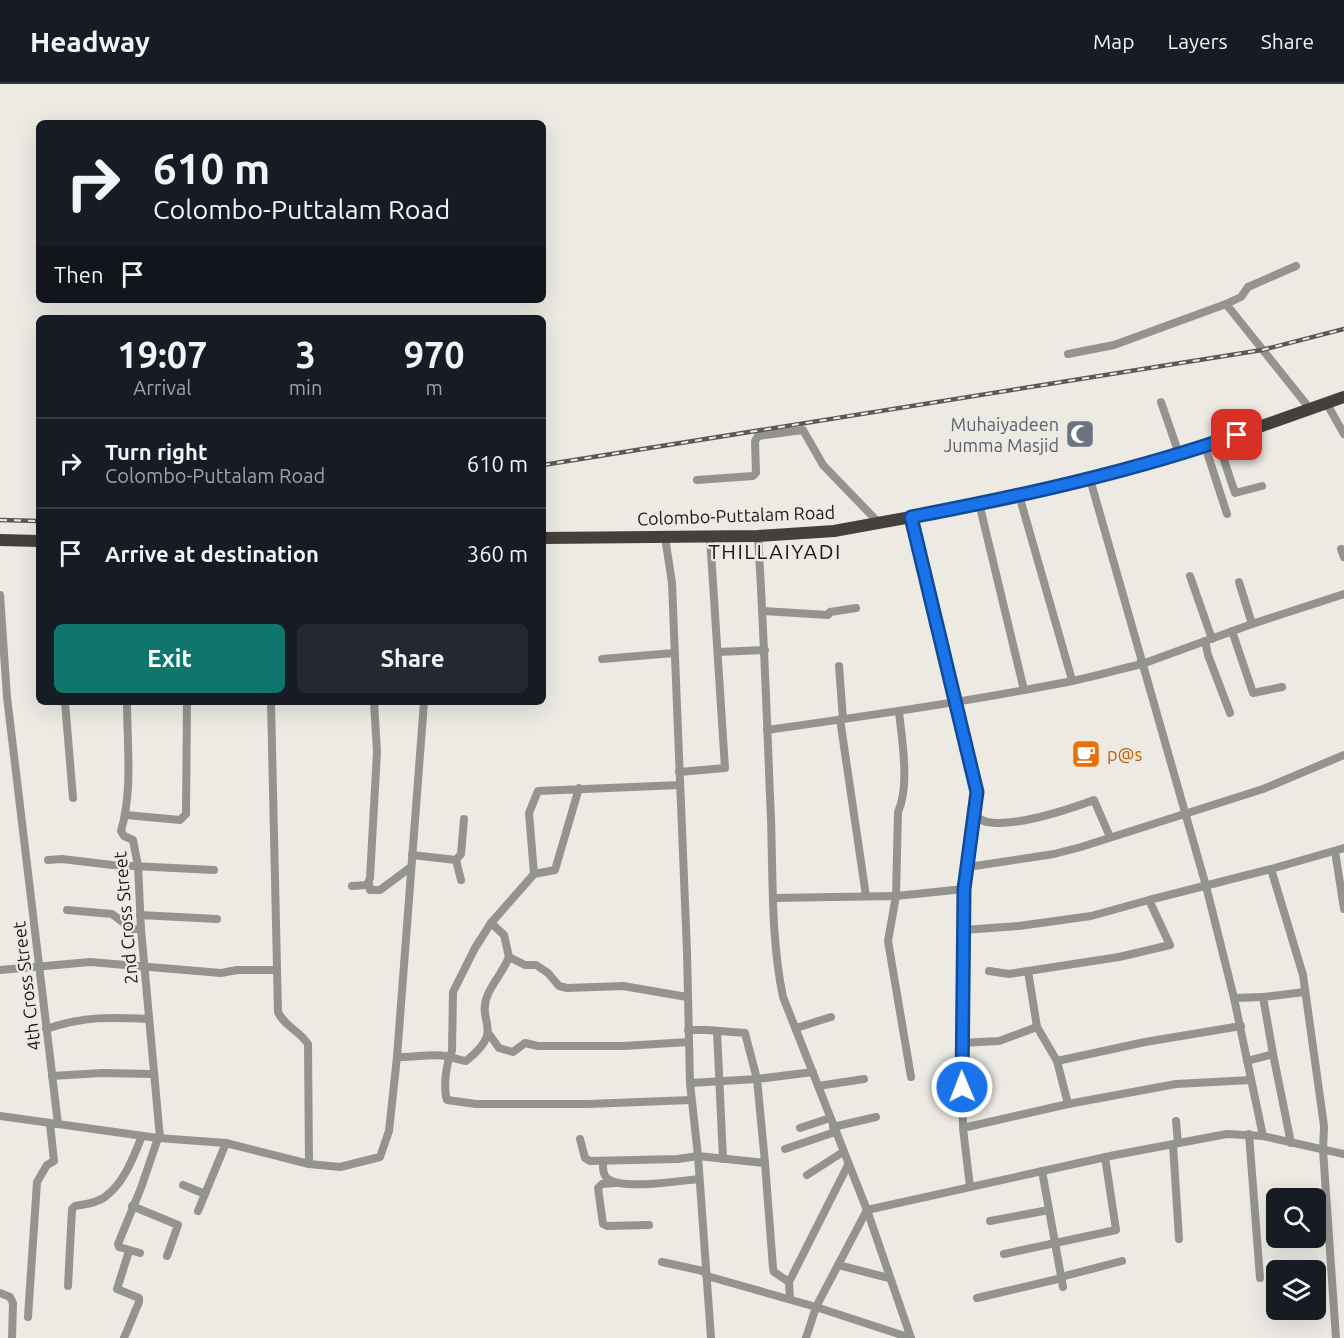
<!DOCTYPE html>
<style>
:root{--surface:#171b24;--page:#242831;--text:#f1f3f6;--muted:#9ea1a6;--line:#363941;--accent:#0f766e}
body{margin:0;font-family:Ubuntu,sans-serif;background:var(--page);color:var(--text);height:100vh;display:flex;flex-direction:column;font-size:22px;white-space:nowrap}
*{box-sizing:border-box;margin:0}
p{font-size:20px;color:var(--muted)}
.icon{flex:none;width:33px;height:33px;fill:none;stroke:currentColor;stroke-width:2;stroke-linecap:round;stroke-linejoin:round}
.map{position:relative;flex:1;overflow:hidden}
.panel{position:absolute;left:36px;top:231px;width:510px;height:390px;display:flex;flex-direction:column;background:var(--surface);border-radius:9px;box-shadow:0 6px 24px #0002}
.panel>*{flex:none}
.hud{position:absolute;left:36px;top:36px;width:510px;height:183px;border-radius:9px;box-shadow:0 6px 24px #0002;background:#171b24;color:var(--text);overflow:hidden}
.fabs{position:absolute;left:1266px;top:1104px;display:grid;gap:12px}
.fabs a{display:grid;place-items:center;width:60px;height:60px;border-radius:9px;background:var(--surface);box-shadow:0 6px 24px #0002;font-size:30px}
.pin{position:absolute;display:grid;place-items:center;width:51px;height:51px;color:#fff;margin:-26px;border-radius:12px;box-shadow:0 3px 9px #0006}
.me{position:absolute;width:66px;margin:-33px;rotate:359deg;stroke-linejoin:round;filter:drop-shadow(0 0 4px #0008)}
.turn{display:flex;align-items:center;gap:21px;height:126px;padding:0 18px;font-size:27px}
.turn .icon{width:78px;height:78px;stroke-width:2.5}
.turn b{display:block;font-size:42px;line-height:51px}
.then{display:flex;align-items:center;height:57px;padding:0 18px;background:#0003;gap:12px;font-size:22px}
.eta{display:flex;justify-content:space-evenly;align-items:center;height:102px;text-align:center}
.eta b{font-size:36px;font-weight:700;line-height:42px}
.primary-button{display:flex;gap:12px;margin-top:auto;padding:12px 18px}
.primary-button a{flex:1;height:69px;border-radius:9px;background:var(--accent);color:#fff;font-size:24px;font-weight:700;line-height:69px;text-align:center}
.primary-button a+a{background:var(--page);color:var(--text)}
ul{padding:0;list-style:none}
li{display:flex;align-items:center;gap:18px;height:90px;padding:0 18px;border-top:2px solid var(--line)}
li div{flex:1}
li b{display:block;font-size:22px}
li em{font-style:normal}
header{display:flex;align-items:center;gap:36px;box-sizing:border-box;height:84px;padding:0 30px;background:var(--surface);border-bottom:2px solid var(--line)}
header strong{font-size:28px}
nav{display:flex;gap:33px;margin-inline-start:auto;font-size:21px}
.map>svg:first-child{display:block}
.lines{fill:none;stroke-linecap:round;stroke-linejoin:round}
.minor{stroke:#959390;stroke-width:8}
.trunk{stroke:#44413c;stroke-width:12}
.rail-casing{stroke:#5a5955;stroke-width:4.5}
.rail{stroke:#eceae3;stroke-width:2;stroke-dasharray:7;stroke-linecap:butt}
.route-casing{stroke:#114b97;stroke-width:15}
.route{stroke:#1a73e8;stroke-width:10}
.labels{text-anchor:middle;dominant-baseline:central;stroke-width:4.5;stroke-linejoin:round;paint-order:stroke}
.worship-label{font-size:18px;fill:#5b616d;stroke:#eceae3;text-anchor:end}
.street-label{font-size:18px;fill:#1b1a18;stroke:#eceae3}
.food-label{font-size:18px;fill:#c56008;stroke:#eceae3;text-anchor:start}
.quarter-label{font-size:21px;letter-spacing:1.5px;fill:#1b1a18;stroke:#eceae3}
</style>
<header>
<strong>Headway</strong>
<nav><a>Map</a><a>Layers</a><a>Share</a></nav>
</header>
<div class="map">
<svg width="1344" height="1254" viewBox="0 0 1344 1254">
<rect width="100%" height="100%" fill="#eceae3"/>
<g class="lines">
<g class="minor">
<path d="M1226,220L1311,326"/>
<path d="M1068,270L1114,261L1226,220L1241,213L1248,203L1296,182"/>
<path d="M1161,318L1179,370"/>
<path d="M1327,320L1344,350"/>
<path d="M1218,358L1235,409L1262,402"/>
<path d="M1205,362L1227,430"/>
<path d="M1090,395L1206,802L1234,914L1263,1052L1344,1070"/>
<path d="M697,396L753,392L756,389L755,357L758,352L803,346L823,381L878,438"/>
<path d="M1019,411L1072,596"/>
<path d="M979,419L1024,606"/>
<path d="M911,433L977,708L964,805L961,959L963,1044L970,1103"/>
<path d="M758,452C764,547 767,641 771,736C773,794 771,856 783,913L867,1126L1115,1071L1227,1050L1263,1052"/>
<path d="M665,453L672,499L687,868L690,999L698,1072L711,1254"/>
<path d="M1341,465L1344,473"/>
<path d="M1190,492L1212,555"/>
<path d="M1239,498L1252,540"/>
<path d="M0,511L7,613L58,1040"/>
<path d="M763,527L828,531L830,528L856,524"/>
<path d="M1232,547L1253,609L1282,603"/>
<path d="M1205,557L1208,571L1230,629"/>
<path d="M718,568L765,566"/>
<path d="M602,575L674,569"/>
<path d="M1141,576L1142,580L1252,540L1344,510"/>
<path d="M839,582L843,635"/>
<path d="M65,618L73,714"/>
<path d="M127,618C127,660 133,706 121,747L124,752L133,756L138,782L141,845L160,1054"/>
<path d="M899,628C902,656 910,702 898,728L896,812L964,805"/>
<path d="M840,635L866,812"/>
<path d="M767,646C866,632 964,618 1062,599C1089,594 1115,586 1142,580"/>
<path d="M679,688L725,684L710,453"/>
<path d="M579,704L555,786L534,790L529,729L538,707L680,701"/>
<path d="M126,731L180,736L186,730L187,618"/>
<path d="M974,732C978,734 983,737 987,738C1015,743 1067,726 1094,716L1110,753"/>
<path d="M1335,767L1344,825"/>
<path d="M412,771L456,776"/>
<path d="M48,776L62,775L112,781L214,786"/>
<path d="M968,783L1054,770L1081,763L1263,705L1344,671"/>
<path d="M1271,785L1303,891L1324,1042L1323,1066L1336,1254"/>
<path d="M534,790L491,839L475,864L453,908L452,967C446,979 443,1004 447,1016L476,1020H588L691,1016"/>
<path d="M461,796L456,776L461,770L464,735"/>
<path d="M369,799L370,806H380L411,783"/>
<path d="M352,802L367,801L370,794L377,668L374,618"/>
<path d="M773,814L896,812L888,857L911,993"/>
<path d="M67,826L112,830L132,845H141"/>
<path d="M140,831L217,835"/>
<path d="M964,846L1019,842L1091,832L1149,816"/>
<path d="M509,873L525,881H536L548,889L559,902L567,904L623,902L687,913"/>
<path d="M0,886L90,878L221,889L237,886H277"/>
<path d="M989,887L1009,890L1028,887"/>
<path d="M1234,914L1263,913"/>
<path d="M1037,943L1028,887L1119,873L1170,861L1149,816L1271,785L1344,764"/>
<path d="M796,944L831,933"/>
<path d="M46,945C86,932 108,933 149,935"/>
<path d="M717,947L723,1075"/>
<path d="M489,950L499,964L513,968L525,959L538,962H623L689,958"/>
<path d="M961,959L999,957L1037,943L1057,977"/>
<path d="M1273,970L1263,913L1305,908"/>
<path d="M397,973C414,974 429,969 446,972C453,973 458,976 466,977C507,944 475,940 488,910C494,897 504,886 509,873L504,851L491,839"/>
<path d="M1247,977L1273,970L1291,1059"/>
<path d="M52,992L102,989L154,990"/>
<path d="M690,999L757,995L813,988"/>
<path d="M818,1002L864,995"/>
<path d="M1068,1020L1057,977L1145,958L1241,942"/>
<path d="M0,1032L158,1054L226,1059L309,1080L308,960C300,947 284,942 278,928L271,618"/>
<path d="M1176,1037L1178,1059"/>
<path d="M833,1043L876,1033"/>
<path d="M800,1044L830,1034"/>
<path d="M963,1044L1068,1020L1176,1000L1251,996"/>
<path d="M1249,1050L1260,1194"/>
<path d="M580,1055L585,1074L590,1077L678,1075L698,1072L765,1079L757,995L745,949L707,946H688"/>
<path d="M1173,1060L1179,1155"/>
<path d="M785,1065L835,1048"/>
<path d="M603,1077C603,1083 602,1090 608,1095C623,1106 680,1097 699,1095"/>
<path d="M765,1079L773,1184L774,1188L789,1198L790,1215"/>
<path d="M309,1080L340,1083L380,1073L389,1047L397,973L424,618"/>
<path d="M1042,1087L1063,1203"/>
<path d="M807,1091L843,1068"/>
<path d="M615,1099L602,1100L598,1104L603,1140L607,1142L649,1141"/>
<path d="M183,1101L205,1110"/>
<path d="M132,1122L178,1141L167,1172"/>
<path d="M198,1127L226,1059"/>
<path d="M990,1137L1049,1126"/>
<path d="M140,1169L119,1163L118,1160L141,1104L158,1054"/>
<path d="M1004,1170L1116,1146L1105,1073"/>
<path d="M662,1178L703,1187L707,1192L816,1223L867,1126"/>
<path d="M838,1181L889,1194"/>
<path d="M1061,1193L1122,1177"/>
<path d="M789,1198L848,1081"/>
<path d="M68,1202L72,1125L75,1122C85,1120 98,1119 106,1112C124,1099 134,1072 142,1052"/>
<path d="M0,1209L10,1213L13,1219L12,1254"/>
<path d="M977,1214L1062,1194"/>
<path d="M28,1233L37,1098L47,1081L54,1077L50,1040"/>
<path d="M124,1254L139,1218V1214L117,1205L129,1167"/>
<path d="M806,1254L816,1223L911,1254L867,1126"/>
</g>
<g class="trunk">
<path d="M543,454L758,452L834,447L911,433L1090,395L1205,362L1344,313"/>
<path d="M0,456L39,457"/>
</g>
<g class="rail-casing">
<g id="rail">
<path d="M543,381L1262,266L1344,245"/>
<path d="M0,436L39,437"/>
</g>
</g>
<use href="#rail" class="rail"/>
</g>
<g class="lines">
<g class="route-casing">
<path id="route" d="M962,1003L964,805L977,708L911,433C1021,412 1131,388 1237,351"/>
</g>
<use href="#route" class="route"/>
</g>
<defs>
<g id="mosque-square" transform="scale(1.5)"><rect x="-9" y="-9" width="18" height="18" rx="4" fill="#6b7280" stroke="#eceae3"/><path d="M3.5-4.9A6 6 0 1 0 3.5 4.9A5 5 0 1 1 3.5-4.9Z" fill="#fff"/></g>
<g id="cafe-square" transform="scale(1.5)"><rect x="-9" y="-9" width="18" height="18" rx="4" fill="#e8710a" stroke="#eceae3"/><path d="M-5.5-4.5H6V0H3Q3 3.5 0 3.5H-2.5Q-5.5 3.5-5.5 0ZM3-3.2v2h1.7v-2ZM-6 4.5H4V6H-6Z" fill="#fff"/></g>
</defs>
<g fill-rule="evenodd">
<use href="#mosque-square" x="1080" y="350"/>
<use href="#cafe-square" x="1086" y="670"/>
</g>
<g class="labels">
<g class="worship-label">
<text x="1059" y="340">Muhaiyadeen<tspan x="1059" dy="21">Jumma Masjid</tspan></text>
</g>
<g class="street-label">
<text transform="translate(736 431) rotate(-2)">Colombo-Puttalam Road</text>
<text transform="translate(125 834) rotate(-95)">2nd Cross Street</text>
<text transform="translate(26 902) rotate(-97)">4th Cross Street</text>
</g>
<g class="food-label">
<text x="1107" y="670">p@s</text>
</g>
<g class="quarter-label">
<text x="775" y="467">THILLAIYADI</text>
</g>
</g>
</svg>
<div class="fabs">
<a><svg class="icon" aria-label="search" viewBox="0 0 24 24"><circle cx="10" cy="10" r="6"/><path d="M15 15l6 6"/></svg></a>
<a><svg class="icon" aria-label="layers" viewBox="0 0 24 24"><path d="M12 4l9 5-9 5-9-5zM3 14l9 5 9-5"/></svg></a>
</div>
<div class="pin" style="left:1237px;top:351px;background:#d93025"><svg class="icon" aria-label="arrive" viewBox="0 0 24 24"><path d="M6 21V4h12l-3 4 3 4H6"/></svg></div>
<svg class="me" style="left:962px;top:1003px" viewBox="-20 -20 40 40"><circle r="17" fill="#1a73e8" stroke="#fff" stroke-width="3"/><path d="M0-11L8 9 0 5-8 9z" fill="#fff"/></svg>
<div class="hud">
<div class="turn"><svg class="icon" aria-label="right" viewBox="0 0 24 24"><path d="M7 20v-9h11M14 6l5 5-5 5"/></svg><div><b>610 m</b>Colombo-Puttalam Road</div></div>
<div class="then">Then<svg class="icon" aria-label="arrive" viewBox="0 0 24 24"><path d="M6 21V4h12l-3 4 3 4H6"/></svg></div>
</div>
<section class="panel">
<div class="eta">
<div><b>19:07</b><p>Arrival</p></div>
<div><b>3</b><p>min</p></div>
<div><b>970</b><p>m</p></div>
</div>
<ul>
<li><svg class="icon" aria-label="right" viewBox="0 0 24 24"><path d="M7 20v-9h11M14 6l5 5-5 5"/></svg><div><b>Turn right</b><p>Colombo-Puttalam Road</p></div><em>610 m</em></li>
<li><svg class="icon" aria-label="arrive" viewBox="0 0 24 24"><path d="M6 21V4h12l-3 4 3 4H6"/></svg><div><b>Arrive at destination</b></div><em>360 m</em></li>
</ul>
<div class="primary-button"><a>Exit</a><a>Share</a></div>
</section>
</div>
